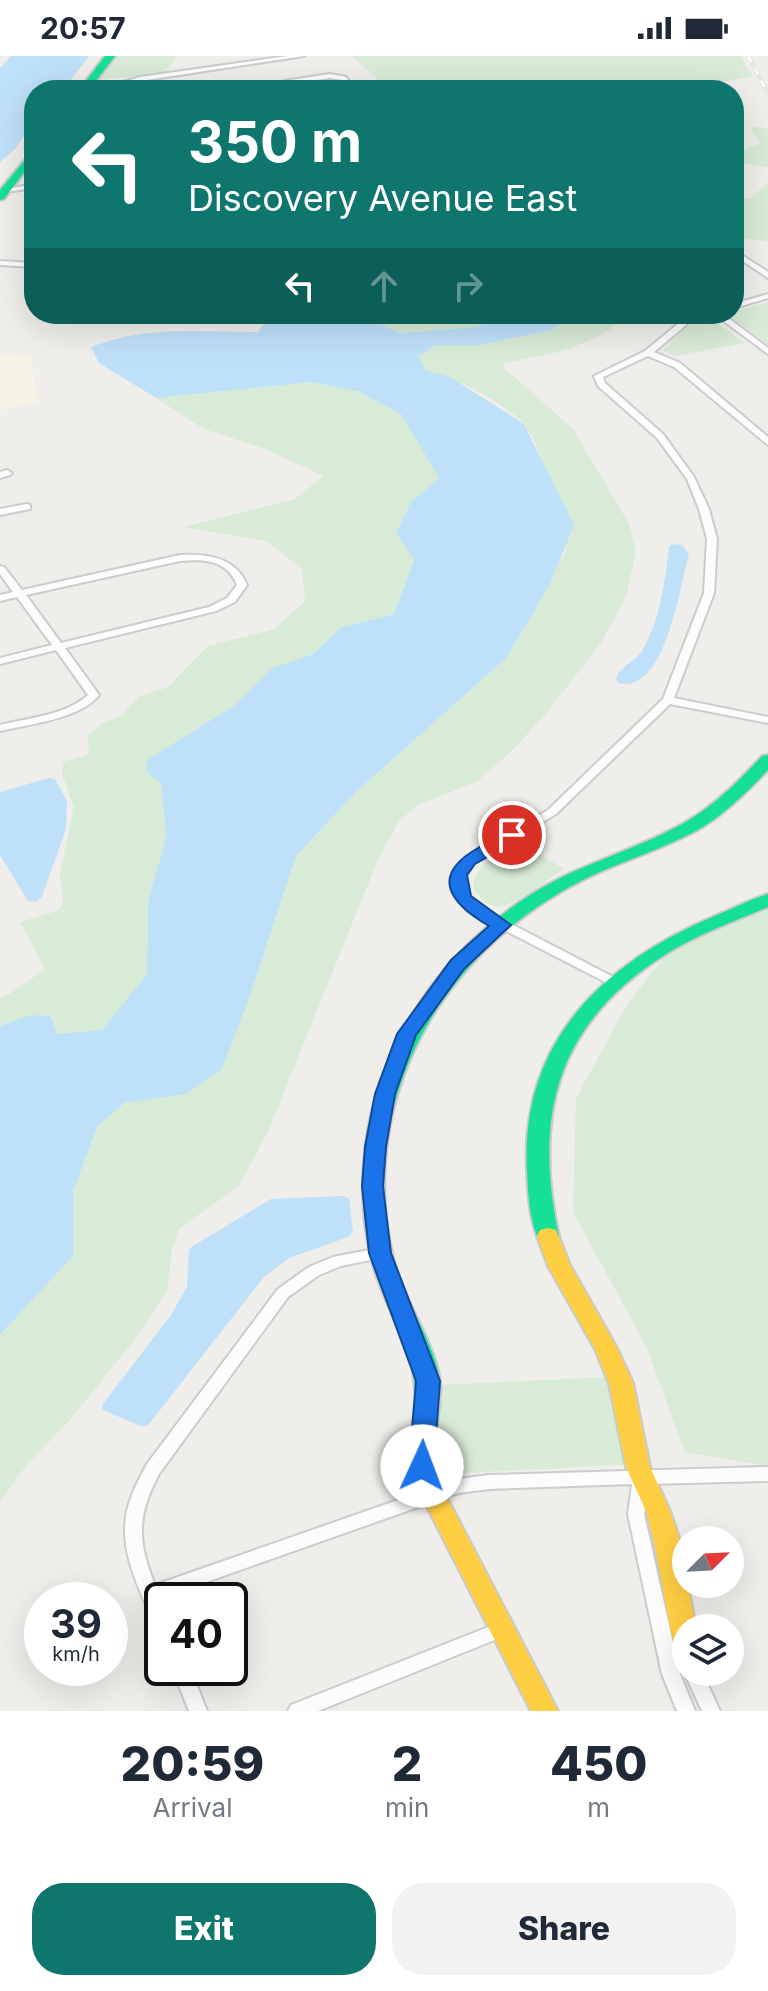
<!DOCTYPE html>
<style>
:root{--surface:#fff;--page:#f2f2f3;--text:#1f2937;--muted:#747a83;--accent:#0f766e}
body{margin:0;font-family:Inter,sans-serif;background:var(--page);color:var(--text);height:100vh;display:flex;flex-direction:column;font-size:30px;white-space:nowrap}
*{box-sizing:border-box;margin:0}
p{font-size:26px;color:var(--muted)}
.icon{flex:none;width:44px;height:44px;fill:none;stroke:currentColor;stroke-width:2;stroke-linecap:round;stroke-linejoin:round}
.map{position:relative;height:1655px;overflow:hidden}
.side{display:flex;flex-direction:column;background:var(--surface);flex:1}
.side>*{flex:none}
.banner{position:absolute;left:24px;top:24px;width:720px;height:244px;border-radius:32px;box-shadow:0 8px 32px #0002;background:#0f766e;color:#fff;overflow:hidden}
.needle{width:52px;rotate:66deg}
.tools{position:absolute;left:672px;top:1470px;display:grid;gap:16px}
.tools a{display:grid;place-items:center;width:72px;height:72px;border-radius:50%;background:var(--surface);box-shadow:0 8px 32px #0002;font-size:40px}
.speed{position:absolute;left:24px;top:1526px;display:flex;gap:16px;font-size:40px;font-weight:700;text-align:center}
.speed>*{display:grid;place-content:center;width:104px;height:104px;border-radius:50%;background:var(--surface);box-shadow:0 8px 32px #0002;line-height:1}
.speed small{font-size:20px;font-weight:400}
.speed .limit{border:4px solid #111;border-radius:12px;background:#fff;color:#111}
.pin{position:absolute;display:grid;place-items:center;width:68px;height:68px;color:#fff;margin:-34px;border:4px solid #fff;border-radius:50%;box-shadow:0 2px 8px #0007}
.me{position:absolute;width:88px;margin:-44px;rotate:2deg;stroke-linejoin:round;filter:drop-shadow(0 0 6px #0008)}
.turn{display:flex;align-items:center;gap:28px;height:168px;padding:0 32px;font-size:36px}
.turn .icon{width:104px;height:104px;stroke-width:2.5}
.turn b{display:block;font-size:56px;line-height:68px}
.lanes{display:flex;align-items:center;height:76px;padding:0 32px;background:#0003;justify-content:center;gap:40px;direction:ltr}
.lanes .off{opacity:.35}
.eta{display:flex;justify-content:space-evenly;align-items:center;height:136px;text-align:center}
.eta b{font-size:48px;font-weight:800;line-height:56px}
.primary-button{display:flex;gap:16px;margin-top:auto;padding:16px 32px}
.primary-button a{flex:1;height:92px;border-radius:32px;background:var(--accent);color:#fff;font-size:32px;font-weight:800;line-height:92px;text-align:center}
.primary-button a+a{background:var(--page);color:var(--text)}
.status{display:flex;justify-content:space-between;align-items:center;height:56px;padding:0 40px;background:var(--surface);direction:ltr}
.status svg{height:22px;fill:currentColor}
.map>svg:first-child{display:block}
.commercial{fill:#f7f3e4}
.green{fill:#d8ebd6}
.water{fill:#bfe0f9}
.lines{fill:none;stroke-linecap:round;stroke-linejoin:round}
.street-casing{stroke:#cbcccc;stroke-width:4}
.fast-casing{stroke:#cacacb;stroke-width:4}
.slow-casing{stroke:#cacacb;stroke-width:4}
.street{fill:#fdfcfc;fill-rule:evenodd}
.fast{fill:#16e098;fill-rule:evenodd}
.slow{fill:#ffcf43;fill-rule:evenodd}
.rail-casing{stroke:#e4e4e4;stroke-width:4}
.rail{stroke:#fff;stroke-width:2;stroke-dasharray:7;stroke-linecap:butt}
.route{fill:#1a73e8;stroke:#114b97;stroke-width:2}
</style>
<div class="status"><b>20:57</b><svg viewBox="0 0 49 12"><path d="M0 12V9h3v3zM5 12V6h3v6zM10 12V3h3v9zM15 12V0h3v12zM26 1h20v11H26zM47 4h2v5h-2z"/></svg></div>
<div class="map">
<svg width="768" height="1655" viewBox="0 0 768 1655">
<rect width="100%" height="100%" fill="#efeeea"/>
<path class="commercial" d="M0,298L30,300L38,346L0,354Z"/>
<g class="green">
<path d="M116,0H177L164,18L97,24Z"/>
<path d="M351,0H741L753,21L666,34H514L474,24L383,34L376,21Z"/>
<path d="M756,71L768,73V112L737,106L734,100L760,87L750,72Z"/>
<path d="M768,126V185L734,182V143L751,142Z"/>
<path d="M768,246V289L727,258Z"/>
<path d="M358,258H508L475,271L400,277Z"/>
<path d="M572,258H627C599,291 545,299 504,307L503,311L572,372L628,466L636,495L626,540L602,585L549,654L512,695L476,726L418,749L399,765L377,806L270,1071L240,1129L179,1173L172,1192L167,1234L142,1274L71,1363L28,1407L0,1446V1279L73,1200V1136L97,1071L124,1047L186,1038L253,931L296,800L356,736L506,602L566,495C559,464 544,388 522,366C497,342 457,323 425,314L419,300L436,289H479L553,274Z"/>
<path d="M702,262H712L744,287L675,300L662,295L686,272Z"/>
<path d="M311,326L358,334L401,358L439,422L411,446L414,504L394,558L342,571L313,598L272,612L235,649L186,679L161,727L166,782L148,845L147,918L102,974L57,978L51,961L30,959L0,970V941L11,937L45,913L20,866L57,855L63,847L60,818L74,751L62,718L63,706L89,698L88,679L104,666L121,660L140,640L168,631L208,590L274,573L305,545L302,513L266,485L183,471L295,443L324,420L265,393L204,373L156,342Z"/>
<path d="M518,785L564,813C546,824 524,843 505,849C496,852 488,849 482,843C455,819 502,796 518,785Z"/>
<path d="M768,854V1410L685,1396L646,1290L573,1156L576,1042L628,947L678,884Z"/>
<path d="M611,1321L633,1408L446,1418L434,1409L441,1329Z"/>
</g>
<g class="water">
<path d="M11,0H89L63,34H34V66L14,94L0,106V12Z"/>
<path d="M271,258H358L400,277L475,271L508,258H572L553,274L479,289H436L419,300L425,314L450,321L524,368L574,469L550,528L506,602L356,736L296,800L253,931L222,1013L186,1038L124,1047L97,1071L73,1136V1200L0,1279V970L30,959L51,960L57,978L102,974L147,918L148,845L166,782L161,727L147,717V704L235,649L272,612L313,598L342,571L394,558L414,504L396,477L411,446L439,422L401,358L358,335L311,326L156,342L99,307L91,291C145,269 201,276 258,276Z"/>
<path d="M672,488L682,489L689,498C680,527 666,640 618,627L616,622C621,609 635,606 642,595C660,565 665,525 669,491Z"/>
<path d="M49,722L55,723L67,745L66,773L42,840L37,846L28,845L0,799V736Z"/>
<path d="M343,1140L349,1142L353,1176L348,1181L289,1202L264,1221L149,1368L143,1371L103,1354L102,1349L171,1259L187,1231L189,1194L193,1190L271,1143Z"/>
</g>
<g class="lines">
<g class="street-casing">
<g id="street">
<path d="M288,0H304L140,25C130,27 122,34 112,34L123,26L140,21Z"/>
<path d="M330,18L346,21L355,34H349L342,24L330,22L286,29L284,30L286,34H280L277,29L284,25Z"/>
<path d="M720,26L722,27V29L693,34H678Z"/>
<path d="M34,128V132L6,136L2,134Z"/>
<path d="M734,194L768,216V222L734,199Z"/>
<path d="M0,205L34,207V211L0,209Z"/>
<path d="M768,238V242L734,252V248Z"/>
<path d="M690,258H699L654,296L680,307L768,381V389L674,311L648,300L603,321L605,327L663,378L694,421L709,453L717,483L714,537L674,642L768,661V667L670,648L556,758L474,807L463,826L465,834L475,849L617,923L619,926L617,929L613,930L467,855L453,834L451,826L465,802L548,754L663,643L704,537L707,483L699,453L687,423L657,382L598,330L594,320L645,295Z"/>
<path d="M714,258H723L768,292V298Z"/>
<path d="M7,414L12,417L10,419L0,422V416Z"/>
<path d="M27,448L30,449V453L0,459V453Z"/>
<path d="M180,499C208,498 235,501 247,529L235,546L216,555L65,592L99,639C80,663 30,668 0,675V669C28,662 67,659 88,639L56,594L0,608V602L52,589L17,541L0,545V539L13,536L0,518V510L4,511L22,534ZM199,504C217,506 230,511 237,529L227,542L209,551L61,587L26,539L180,505Z"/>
<path d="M380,1192L385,1193L387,1197L385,1201L341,1210L319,1219L288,1241L159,1418C137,1459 137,1486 155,1529L458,1423L489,1419L768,1411V1425L649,1428L644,1458L680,1618L695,1655H677L662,1618L628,1458L632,1428L489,1433L458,1437L161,1542L162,1572L156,1570C140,1536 118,1494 127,1455C131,1438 139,1423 147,1408L278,1233L309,1211L333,1201Z"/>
<path d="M501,1566L507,1569L510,1574L507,1579L318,1655H288L291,1649Z"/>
<path d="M172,1612H190L207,1655H189Z"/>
<path d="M686,1612V1616H702L720,1655H702L684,1616Z"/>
</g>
</g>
<g class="fast-casing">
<g id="fast">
<path d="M105,0H115L89,34H79Z"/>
<path d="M34,93V103L4,143L0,144V134Z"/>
<path d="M768,699V714C746,737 722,761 694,776C658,795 619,806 583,824C455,889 371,1016 386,1163C389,1185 393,1207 401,1228C413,1259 454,1320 436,1353L428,1355L420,1353C413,1339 415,1316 410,1300C397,1263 376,1231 369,1192C341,1052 412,914 530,839C578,808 634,795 684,767C714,750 739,725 762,700Z"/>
<path d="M768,838V851C733,866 695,879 663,900C556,969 533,1060 559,1180L556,1186L548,1188L540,1186C529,1166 528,1136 527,1114C520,984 606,905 717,859C734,852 751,843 768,838Z"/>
</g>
</g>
<g class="slow-casing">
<g id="slow">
<path d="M548,1172L556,1174L570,1209L617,1292L633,1327L650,1411L670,1455L680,1485L696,1572H686V1597L677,1594L673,1586L654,1485L646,1455L626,1411L609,1327L595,1293L548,1210L537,1180L540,1174Z"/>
<path d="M428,1337L436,1339L440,1346L433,1394L444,1436L558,1655H531L420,1437L409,1394L416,1346L420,1339Z"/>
</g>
</g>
<use href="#street" class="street"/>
<use href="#fast" class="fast"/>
<use href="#slow" class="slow"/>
<g class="rail-casing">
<path id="rail" d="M748,0L768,38"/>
</g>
<use href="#rail" class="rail"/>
</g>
<path class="route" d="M512,773L521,779L519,783L475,808L467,819L471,840L511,869L464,913L416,979L395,1038L386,1091L383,1130L391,1197L440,1325L434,1410L430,1417L422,1420L413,1417L409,1410L416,1325L369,1197L362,1130L365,1091L375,1038L397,978L451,904L489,870C450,847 429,820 478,792C489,785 500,777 512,773Z"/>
</svg>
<div class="tools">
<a><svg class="needle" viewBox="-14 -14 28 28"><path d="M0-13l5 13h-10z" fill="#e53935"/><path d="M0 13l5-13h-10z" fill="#747a83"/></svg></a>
<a><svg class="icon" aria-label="layers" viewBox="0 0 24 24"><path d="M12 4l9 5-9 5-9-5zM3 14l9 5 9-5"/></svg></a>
</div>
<div class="speed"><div>39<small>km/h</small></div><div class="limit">40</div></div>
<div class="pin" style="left:512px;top:779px;background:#d93025"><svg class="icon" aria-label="arrive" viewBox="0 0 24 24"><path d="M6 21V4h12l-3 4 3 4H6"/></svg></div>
<svg class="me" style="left:422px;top:1410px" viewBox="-20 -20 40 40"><circle r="19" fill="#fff"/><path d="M0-13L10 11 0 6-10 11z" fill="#1a73e8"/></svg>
<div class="banner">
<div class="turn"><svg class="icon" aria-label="left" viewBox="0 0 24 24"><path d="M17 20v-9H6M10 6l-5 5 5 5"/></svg><div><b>350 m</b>Discovery Avenue East</div></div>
<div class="lanes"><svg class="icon" aria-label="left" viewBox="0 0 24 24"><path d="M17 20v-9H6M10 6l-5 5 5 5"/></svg><svg class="icon off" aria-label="ahead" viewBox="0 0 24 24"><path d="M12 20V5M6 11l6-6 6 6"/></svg><svg class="icon off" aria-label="right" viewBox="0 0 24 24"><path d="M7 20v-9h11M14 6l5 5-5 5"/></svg></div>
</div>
</div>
<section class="side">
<div class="eta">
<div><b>20:59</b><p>Arrival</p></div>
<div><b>2</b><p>min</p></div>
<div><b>450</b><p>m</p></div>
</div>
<div class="primary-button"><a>Exit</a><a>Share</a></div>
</section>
